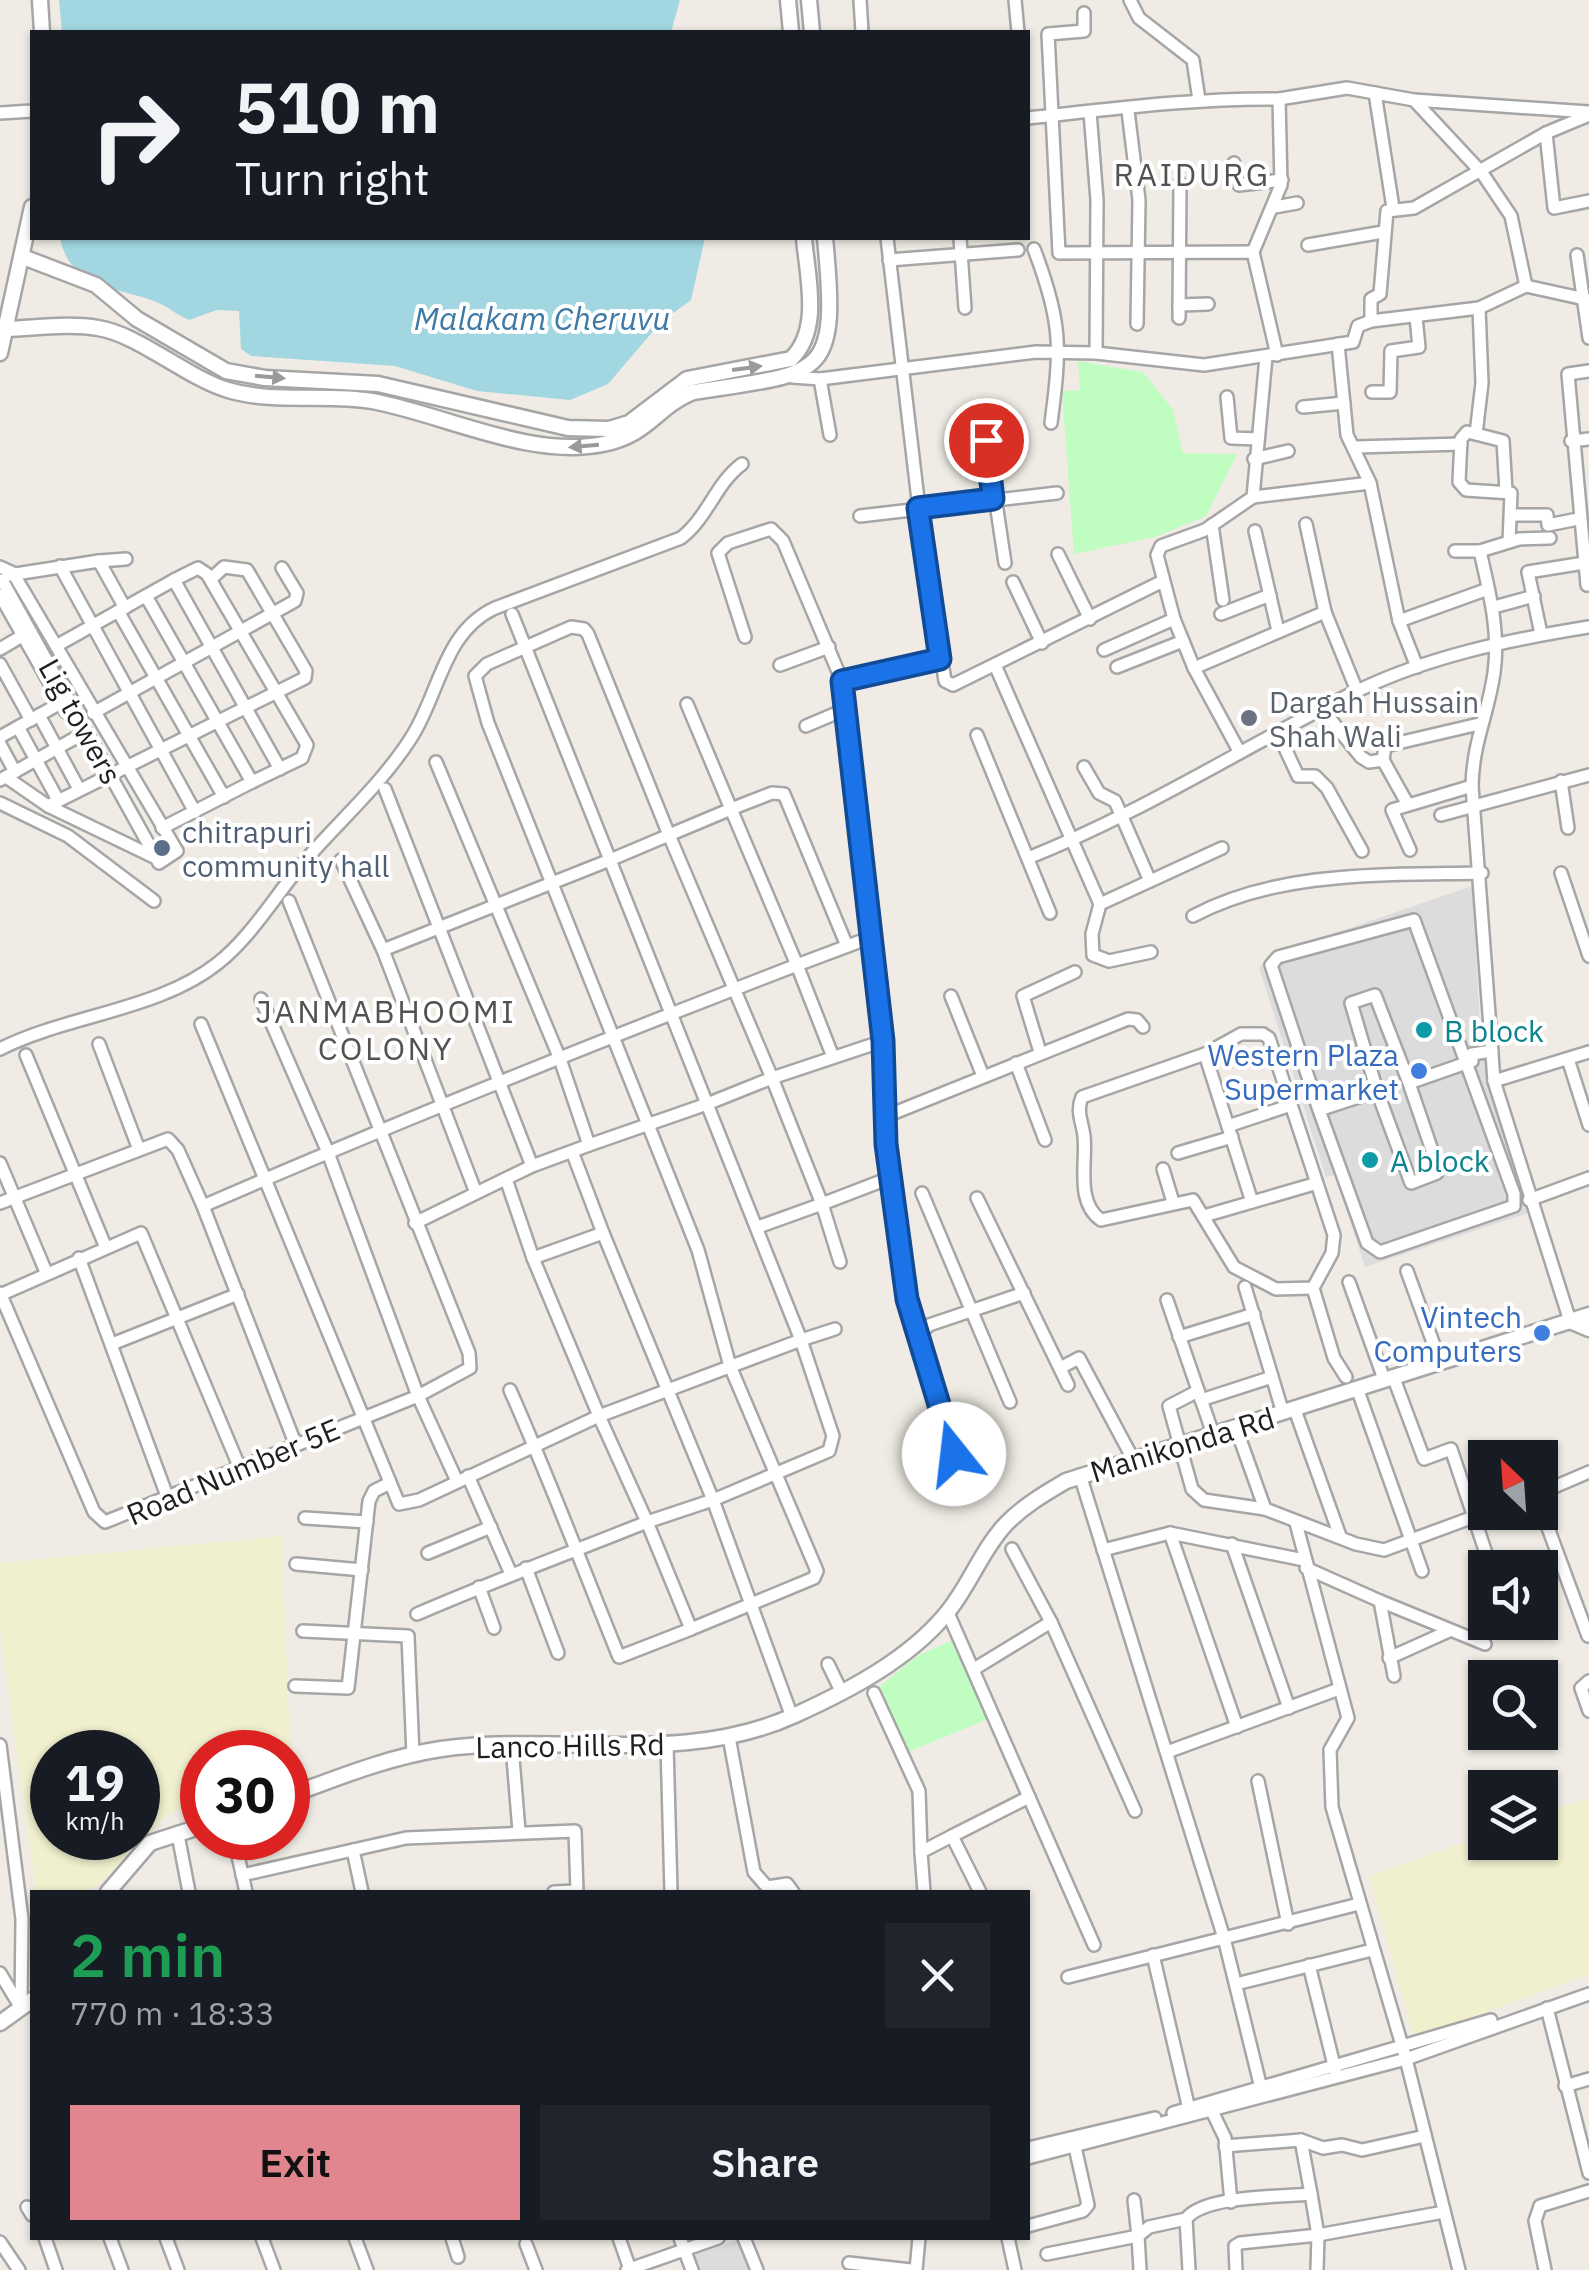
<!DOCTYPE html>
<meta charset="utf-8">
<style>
:root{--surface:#171b24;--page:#20242c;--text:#f1f3f6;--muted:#9ea1a6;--accent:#e1868e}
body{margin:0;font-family:"IBM Plex Sans",sans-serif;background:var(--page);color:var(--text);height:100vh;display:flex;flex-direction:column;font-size:38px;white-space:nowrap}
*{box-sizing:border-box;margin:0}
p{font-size:32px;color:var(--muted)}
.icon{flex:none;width:55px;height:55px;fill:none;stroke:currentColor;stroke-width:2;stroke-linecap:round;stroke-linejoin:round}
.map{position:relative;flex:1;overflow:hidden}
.drawer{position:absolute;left:30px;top:1890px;width:1000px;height:350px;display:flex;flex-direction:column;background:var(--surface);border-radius:0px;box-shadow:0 2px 8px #0004}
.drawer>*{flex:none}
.guide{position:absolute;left:30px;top:30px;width:1000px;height:210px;border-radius:0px;box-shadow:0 2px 8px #0004;background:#171b24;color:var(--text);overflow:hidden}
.needle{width:65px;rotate:335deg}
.tools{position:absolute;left:1468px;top:1440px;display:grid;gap:20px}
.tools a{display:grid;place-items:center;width:90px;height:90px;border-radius:0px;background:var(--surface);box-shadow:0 2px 8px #0004;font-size:50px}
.speed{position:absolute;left:30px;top:1730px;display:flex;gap:20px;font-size:50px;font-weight:700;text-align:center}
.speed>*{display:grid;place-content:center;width:130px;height:130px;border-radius:50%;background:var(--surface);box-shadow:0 2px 8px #0004;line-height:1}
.speed small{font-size:25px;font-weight:400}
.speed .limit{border:15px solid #d22;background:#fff;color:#111}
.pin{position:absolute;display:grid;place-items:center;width:85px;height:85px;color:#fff;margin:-42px;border:5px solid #fff;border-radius:50%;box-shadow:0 2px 10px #0007}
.me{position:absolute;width:110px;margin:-55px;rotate:344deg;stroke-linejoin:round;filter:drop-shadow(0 0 8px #0008)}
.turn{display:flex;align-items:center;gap:35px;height:210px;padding:0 40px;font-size:45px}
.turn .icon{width:130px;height:130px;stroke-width:2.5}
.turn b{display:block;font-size:70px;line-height:85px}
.round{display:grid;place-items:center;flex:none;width:105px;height:105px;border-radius:0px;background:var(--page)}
.headline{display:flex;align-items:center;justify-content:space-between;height:170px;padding:0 40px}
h1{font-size:60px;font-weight:600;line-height:75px;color:#1e9e55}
.primary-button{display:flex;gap:20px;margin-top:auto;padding:20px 40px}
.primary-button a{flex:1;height:115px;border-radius:0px;background:var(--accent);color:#111;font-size:40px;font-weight:600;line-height:115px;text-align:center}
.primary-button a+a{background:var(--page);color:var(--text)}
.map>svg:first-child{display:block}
.residential{fill:#dddcdc}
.farmland{fill:#f0f0cf;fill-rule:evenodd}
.park{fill:#bffdc0}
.water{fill:#a2d7e1}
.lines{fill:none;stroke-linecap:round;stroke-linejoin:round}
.minor-casing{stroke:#a6a6a6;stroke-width:16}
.tertiary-casing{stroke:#a6a6a6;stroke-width:19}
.minor{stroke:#fff;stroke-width:11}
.tertiary{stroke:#fff;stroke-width:14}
.oneway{fill:#9a9a9a}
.route-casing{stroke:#114b97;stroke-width:25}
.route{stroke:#1a73e8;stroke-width:18}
.worship-dot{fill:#6b7280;stroke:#fff;stroke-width:4}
.service-dot{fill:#5c6f8a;stroke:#fff;stroke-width:4}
.culture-dot{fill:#0f9aa8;stroke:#fff;stroke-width:4}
.shop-dot{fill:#3f7fe0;stroke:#fff;stroke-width:4}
.labels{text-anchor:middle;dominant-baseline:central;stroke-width:8;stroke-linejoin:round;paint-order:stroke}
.worship-label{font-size:30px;fill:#5b616d;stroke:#fff;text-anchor:start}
.street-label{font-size:30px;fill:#1f1f1f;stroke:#fff}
.service-label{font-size:30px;fill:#4e5e75;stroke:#fff;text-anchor:start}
.culture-label{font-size:30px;fill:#0d838f;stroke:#fff;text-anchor:start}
.shop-label{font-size:30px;fill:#366cbe;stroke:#fff;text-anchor:end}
.neighbourhood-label{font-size:32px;letter-spacing:2.5px;fill:#525252;stroke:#fff}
.water-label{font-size:32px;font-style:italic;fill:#3f79a6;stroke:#fff}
</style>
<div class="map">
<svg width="1589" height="2270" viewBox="0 0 1589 2270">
<rect width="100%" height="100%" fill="#f0ece5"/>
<g class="residential">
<path d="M1472,886L1481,1042L1528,1213L1365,1267L1335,1175L1326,1177L1259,968L1268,956Z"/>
<path d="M743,2238L759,2270H694L689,2257Z"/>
</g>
<g class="farmland">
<path d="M281,1536L291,1759L288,1760V1752H202V1799L169,1814L97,1885L84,1892H36L0,1629V1563ZM52,1752H138V1838H52Z"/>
<path d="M1589,1798V1974L1414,2039L1369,1876L1485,1835V1842H1540V1815Z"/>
</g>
<g class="park">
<path d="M1078,361L1143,372L1173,410L1183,453L1237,454L1206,516L1155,537L1074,554L1062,391L1080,390Z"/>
<path d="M951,1641L988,1719L908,1752L880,1686L919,1655Z"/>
</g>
<g class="water">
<path d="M59,0H680L671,32H62Z"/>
<path d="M60,238H705L691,300L661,322L608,384L570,400L477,391L395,366L251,356L241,349L239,311L217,310L189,320C179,316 171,309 161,304C121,286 71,292 60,238Z"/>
</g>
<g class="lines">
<g class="minor-casing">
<g id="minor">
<path d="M860,0L862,32"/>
<path d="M1015,0L1018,32"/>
<path d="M1130,0L1139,18L1193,60L1199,100"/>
<path d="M1084,13V31L1048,34L1059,253L1253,252L1277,355"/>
<path d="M1375,93L1393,208"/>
<path d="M1279,99L1347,88L1414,100L1589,112"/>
<path d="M1414,100L1482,173L1511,216L1526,286"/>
<path d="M1128,111L1139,200L1137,324"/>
<path d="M1090,112L1097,200L1096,353"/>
<path d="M0,113L32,111"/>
<path d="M1028,118C1111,109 1195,98 1279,99L1281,185L1253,252"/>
<path d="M1546,133L1554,208L1589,201"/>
<path d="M1234,163L1239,185L1282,180"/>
<path d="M1275,207L1297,203"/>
<path d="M887,238L919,508L945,681L953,685L1163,581"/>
<path d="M960,238L965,308"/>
<path d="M1308,245L1383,232"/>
<path d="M1034,249C1062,322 1061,347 1051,423"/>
<path d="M1577,255L1589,338"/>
<path d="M889,260L1018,250"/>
<path d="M1179,305L1208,304"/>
<path d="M1479,308L1482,383L1476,434L1467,432L1461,439L1459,482L1466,490L1511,493L1509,542"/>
<path d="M1179,318L1180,183"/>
<path d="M1371,321V299L1380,294L1387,211L1414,208L1546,133L1589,115"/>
<path d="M1338,344L1347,435L1370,483"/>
<path d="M792,377L820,379L830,435"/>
<path d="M820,379L1036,352L1096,353L1204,365L1353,342L1358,326L1371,321L1479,308L1526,286L1589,300"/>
<path d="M1372,392H1390L1391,351L1419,347L1416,317"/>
<path d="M1227,397L1231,438L1258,439"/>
<path d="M1303,407L1344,403"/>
<path d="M982,410L1005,563"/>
<path d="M1476,434L1503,441L1506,491"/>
<path d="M1571,441L1589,439"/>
<path d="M1356,447L1461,444"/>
<path d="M1254,459L1288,451"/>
<path d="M1253,497L1370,483L1399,621L1417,667"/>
<path d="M1512,515H1547L1548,525L1578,519"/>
<path d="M860,516L1057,493"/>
<path d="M1212,525L1223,600"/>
<path d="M1255,531L1278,631"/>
<path d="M1550,538L1519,539L1480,551C1489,592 1500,630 1494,673C1488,715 1473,741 1472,786L1494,1081L1570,1321"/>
<path d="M1455,551H1480"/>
<path d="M1058,554L1090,619"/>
<path d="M99,561L126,559"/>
<path d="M60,566L195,812"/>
<path d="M0,567L13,573L177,851L159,863L2,580"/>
<path d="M9,575L99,561L125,608"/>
<path d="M174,580L198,568L207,574L307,745L302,758L252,782"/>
<path d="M1013,582L1042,643"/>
<path d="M1587,585L1568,374L1589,371"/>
<path d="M0,595L66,712"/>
<path d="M146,596L252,782L162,828"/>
<path d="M1494,607L1534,596"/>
<path d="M118,611L224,797"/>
<path d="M1325,612L1357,691"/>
<path d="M1221,614L1270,595"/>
<path d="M1174,619L1194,668L1239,751"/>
<path d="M1399,621L1488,589"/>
<path d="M1541,634L1528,572L1584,563"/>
<path d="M745,637L718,553L728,543L771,529L783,541L842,681L883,1041L886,1144L907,1299L920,1334"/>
<path d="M56,646L174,580L280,769"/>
<path d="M0,649L27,633"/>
<path d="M1104,650L1174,619L1157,555L1161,546L1205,530L1253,497L1266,357"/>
<path d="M0,664L31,720"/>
<path d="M780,665L829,647"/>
<path d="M995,665L1100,904L1092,934L1093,955L1109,961L1151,952"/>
<path d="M1117,667L1183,641"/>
<path d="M1194,668L1325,612L1306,524"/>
<path d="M842,681L940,659"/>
<path d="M687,704L731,809L772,793L784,794L847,946"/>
<path d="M1322,709L1361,757L1369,762L1383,760L1407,803"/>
<path d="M93,713L295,601L297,593L282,568"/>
<path d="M39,715L79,789"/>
<path d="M806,726L846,709"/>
<path d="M18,727L58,800"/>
<path d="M1277,731L1298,776H1315L1327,788L1362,851"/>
<path d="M977,735L1050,913"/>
<path d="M0,737L66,700"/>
<path d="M0,744L15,772"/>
<path d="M1383,760L1385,746L1479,724"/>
<path d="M1084,767L1099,793L1115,801L1150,881"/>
<path d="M6,777L48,806"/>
<path d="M0,780L86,732"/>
<path d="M1561,781L1568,828"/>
<path d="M385,789L532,1166"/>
<path d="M0,803L68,836L154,901"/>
<path d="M1441,815L1589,775"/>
<path d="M1410,850L1392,810L1472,786"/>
<path d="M156,858L48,806L305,678L306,671L247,570L224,567L211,579"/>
<path d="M1028,858C1142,813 1245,746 1355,692C1429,656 1508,640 1589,627"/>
<path d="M341,860L383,950L476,1193"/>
<path d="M1561,873L1589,956"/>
<path d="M1100,904L1222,848"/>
<path d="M1193,916C1279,870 1387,875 1482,873"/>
<path d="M383,950L610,860L512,614"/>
<path d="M951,996L983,1076"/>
<path d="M261,999L327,1150L418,1396L456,1479"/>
<path d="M201,1024L399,1504L419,1500L599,1416L533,1258"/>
<path d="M1241,1034H1263L1269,1038L1334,1235L1332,1253L1313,1288L1276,1289L1234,1267L1193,1200L1101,1220C1075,1202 1087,1162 1084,1136C1082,1121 1076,1111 1082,1097L1205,1054Z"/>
<path d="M883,1041L772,1078L822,1204L892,1177"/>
<path d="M99,1044L138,1147"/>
<path d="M0,1049C67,1015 160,1010 218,963C251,937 275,896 302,864C338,822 381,785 411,738C440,693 443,632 495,608L681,538C708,517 716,483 742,464"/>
<path d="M1040,1052L1023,996L1075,972"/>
<path d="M1205,1054L1252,1202"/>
<path d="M26,1055L106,1248"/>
<path d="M833,1057L797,965L869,938"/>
<path d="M1568,1059L1589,1125"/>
<path d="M1016,1063L1045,1140"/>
<path d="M1494,1081L1589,1052"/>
<path d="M1409,1083L1438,1168L1437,1173L1411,1183L1377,1091L1351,1003L1375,995L1409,1083L1472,1061V1054L1492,1051"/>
<path d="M1319,1110L1367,1243L1380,1252L1514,1206V1194L1414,920L1278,957L1271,965L1319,1110L1377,1091"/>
<path d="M884,1117L1128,1019L1137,1020L1143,1027"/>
<path d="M1228,1126L1291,1105"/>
<path d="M589,1145L707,1104L610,860L669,835L588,634L584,629L571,627L487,664L475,676L488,723L698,1250L730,1366L817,1571L814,1578L691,1629"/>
<path d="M1178,1153L1232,1137"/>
<path d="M573,1154L603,1233"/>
<path d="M0,1163L46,1272"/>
<path d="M1163,1169L1173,1202"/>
<path d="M506,1179L533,1258L603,1233L713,1500L792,1717"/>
<path d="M922,1193L1010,1402"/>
<path d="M977,1198L1068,1385"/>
<path d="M1529,1200L1589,1178"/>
<path d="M0,1203L168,1139L178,1150L203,1206L295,1443"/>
<path d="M203,1206C399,1121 597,1042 797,965L731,809L669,835L772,1078L707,1104L801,1340L599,1416L647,1522L713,1500L829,1451L833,1436L801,1340L835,1329"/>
<path d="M1204,1216L1314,1184"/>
<path d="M415,1223L532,1166L589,1145L560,1059L436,762"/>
<path d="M758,1227L822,1204L840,1262"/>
<path d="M79,1258L167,1496"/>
<path d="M1407,1271L1439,1359"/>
<path d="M1349,1282L1384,1379"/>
<path d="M1245,1287L1283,1413"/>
<path d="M1313,1288L1334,1358L1346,1377"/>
<path d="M0,1293L94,1512L105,1522L418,1396L470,1368L469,1353L289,901"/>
<path d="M0,1295L141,1233L239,1466"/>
<path d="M1167,1300L1213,1434"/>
<path d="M1179,1337L1254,1314"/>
<path d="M112,1344L238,1294"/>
<path d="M1060,1368L1079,1358L1133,1459"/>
<path d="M1393,1376L1424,1459L1451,1449L1491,1568"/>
<path d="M1357,1388L1422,1571"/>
<path d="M1198,1391L1169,1406L1192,1489L1204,1500L1265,1509L1356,1544L1384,1550L1487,1512"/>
<path d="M1201,1400L1272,1377"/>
<path d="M1295,1410L1340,1536"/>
<path d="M1236,1428L1265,1509"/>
<path d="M954,1454L920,1334L929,1325L1024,1293"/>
<path d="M1080,1475L1224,1938L1359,1904"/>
<path d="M468,1476L511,1574"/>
<path d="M1540,1493L1589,1472"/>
<path d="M1540,1506L1588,1636"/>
<path d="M305,1518L367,1522"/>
<path d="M1296,1523L1348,1718L1330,1750L1332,1807L1406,2059L1459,2270"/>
<path d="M1170,1533L1237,1727"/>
<path d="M1232,1544L1289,1708"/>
<path d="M1012,1549L1051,1622L1135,1811"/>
<path d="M1103,1550L1170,1533L1304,1560"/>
<path d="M428,1553L491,1527"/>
<path d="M296,1564L362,1570"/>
<path d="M526,1568L558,1653"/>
<path d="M1306,1568L1380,1601L1394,1676"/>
<path d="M479,1587L494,1628"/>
<path d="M1380,1601L1485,1644"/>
<path d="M948,1613L1094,1945"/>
<path d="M417,1614C493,1581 570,1553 647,1522L691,1629L619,1657C583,1568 549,1478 510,1390"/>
<path d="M303,1631L408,1636L413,1755"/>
<path d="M1389,1658L1449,1631"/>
<path d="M828,1664L842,1693"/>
<path d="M974,1669L1051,1622"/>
<path d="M1589,1681L1581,1688L1589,1711"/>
<path d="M295,1686L348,1688L369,1501L374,1491L388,1484"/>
<path d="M874,1693L919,1791L921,1852"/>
<path d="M729,1737L754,1872L767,1887L787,1884L793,1892"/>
<path d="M667,1744L671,1892"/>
<path d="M0,1745L22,1919L21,2008"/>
<path d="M512,1746L519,1831"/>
<path d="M1167,1752L1339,1689"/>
<path d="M1258,1781L1288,1924"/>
<path d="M178,1835L189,1892"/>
<path d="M234,1838L246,1892"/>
<path d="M242,1875L353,1850"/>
<path d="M362,1892L353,1850L406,1838L575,1831L577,1892"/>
<path d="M554,1892L577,1891"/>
<path d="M924,1892L921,1852L952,1836"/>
<path d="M980,1892L952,1836L1029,1797"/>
<path d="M1153,1955L1189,2109"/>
<path d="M1309,1965L1335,2069"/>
<path d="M0,1973L21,2008"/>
<path d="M1068,1977L1224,1938L1262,2092"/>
<path d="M1236,1984L1372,1950"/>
<path d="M1547,2008L1589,2173"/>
<path d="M1565,2086L1589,2079"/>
<path d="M1210,2107L1225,2138L1231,2202"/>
<path d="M1173,2113L1491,2020"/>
<path d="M1301,2140L1311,2194"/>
<path d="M1225,2146L1301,2140L1323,2148L1342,2145L1362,2150L1425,2136"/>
<path d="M1028,2148L1155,2118"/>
<path d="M1028,2158L1406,2059L1589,1994"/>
<path d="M27,2207L32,2215"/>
<path d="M1186,2219C1204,2195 1281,2197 1311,2194L1318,2235L1317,2270"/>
<path d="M1028,2226L1083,2211L1088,2205L1075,2147"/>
<path d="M45,2238L56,2270"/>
<path d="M110,2238L122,2270"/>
<path d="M166,2238L178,2270"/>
<path d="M262,2238L274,2270"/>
<path d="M355,2238L367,2270"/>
<path d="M452,2238L458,2257"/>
<path d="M619,2238L630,2269"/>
<path d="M680,2238L692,2270"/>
<path d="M744,2238L757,2270"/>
<path d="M1008,2238L1015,2270"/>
<path d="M0,2242L19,2270"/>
<path d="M526,2244L536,2270"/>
<path d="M1047,2254L1138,2236L1134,2200"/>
<path d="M849,2263L911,2270"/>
<path d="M627,2270L718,2238"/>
<path d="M916,2270L919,2238"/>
<path d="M1140,2270L1138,2236L1149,2227L1186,2219L1189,2270"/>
<path d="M1236,2270L1235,2246L1240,2243L1318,2235L1444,2212"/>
<path d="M1545,2270L1535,2221L1540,2206L1589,2191"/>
</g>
</g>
<g class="tertiary-casing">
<g id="tertiary">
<path d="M40,0L42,32"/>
<path d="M788,0L791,32"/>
<path d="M809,0L812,32"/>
<path d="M23,257L96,285L137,319L226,371L265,378L378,384L568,428L609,429L629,423L687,379L791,359C822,330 807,275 804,238"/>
<path d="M7,329C36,328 69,323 98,328C138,334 187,378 228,390C275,404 325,393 372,401C443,414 530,459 603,444C649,435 656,407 693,392C824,372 839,381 825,238"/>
<path d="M0,353L32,207"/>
<path d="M1570,1321L1589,1329"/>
<path d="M288,1796C337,1778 388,1757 441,1749C558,1733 684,1766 795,1715C848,1691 908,1660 946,1614C969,1587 981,1551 1005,1525C1023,1506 1044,1494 1066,1481L1589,1315"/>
<path d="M108,1892L150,1843L202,1826"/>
<path d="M0,2023L32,2000"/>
</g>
</g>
<use href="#minor" class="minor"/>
<use href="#tertiary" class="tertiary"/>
</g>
<defs><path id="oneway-solid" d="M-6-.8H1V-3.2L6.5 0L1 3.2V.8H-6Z" transform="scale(2.5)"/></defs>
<g class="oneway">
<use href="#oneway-solid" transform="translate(747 368) rotate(-8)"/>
<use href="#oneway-solid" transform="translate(270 377) rotate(5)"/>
<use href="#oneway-solid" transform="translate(584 446) rotate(175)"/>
</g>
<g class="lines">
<g class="route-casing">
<path id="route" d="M954,1454L907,1299L886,1144L883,1041L842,681L940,659L918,508L993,499L986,440"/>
</g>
<use href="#route" class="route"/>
</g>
<circle class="worship-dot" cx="1249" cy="718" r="10"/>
<circle class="service-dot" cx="162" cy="848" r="10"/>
<g class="culture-dot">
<circle cx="1424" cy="1030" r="10"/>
<circle cx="1370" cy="1160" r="10"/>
</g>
<g class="shop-dot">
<circle cx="1419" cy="1071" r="10"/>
<circle cx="1542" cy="1333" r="10"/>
</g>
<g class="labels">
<g class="worship-label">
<text x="1269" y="701">Dargah Hussain<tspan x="1269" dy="34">Shah Wali</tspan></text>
</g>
<g class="street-label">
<text transform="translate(81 721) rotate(61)">Lig towers</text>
<text transform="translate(1182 1444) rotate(-17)">Manikonda Rd</text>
<text transform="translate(233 1471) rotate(-23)">Road Number 5E</text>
<text transform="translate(570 1745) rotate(-1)">Lanco Hills Rd</text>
</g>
<g class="service-label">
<text x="182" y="831">chitrapuri<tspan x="182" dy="34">community hall</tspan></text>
</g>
<g class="culture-label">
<text x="1444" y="1030">B block</text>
<text x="1390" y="1160">A block</text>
</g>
<g class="shop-label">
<text x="1399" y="1054">Western Plaza<tspan x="1399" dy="34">Supermarket</tspan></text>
<text x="1522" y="1316">Vintech<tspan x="1522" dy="34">Computers</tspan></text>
</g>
<g class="neighbourhood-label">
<text x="1192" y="174">RAIDURG</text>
<text x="386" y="1011">JANMABHOOMI<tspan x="386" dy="37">COLONY</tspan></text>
</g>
<g class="water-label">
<text x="542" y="318">Malakam Cheruvu</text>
</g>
</g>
</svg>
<div class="tools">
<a><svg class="needle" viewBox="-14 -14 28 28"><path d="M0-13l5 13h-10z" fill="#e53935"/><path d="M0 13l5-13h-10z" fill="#9ea1a6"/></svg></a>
<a><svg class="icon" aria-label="sound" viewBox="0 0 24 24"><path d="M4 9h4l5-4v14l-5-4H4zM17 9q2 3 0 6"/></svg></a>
<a><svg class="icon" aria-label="search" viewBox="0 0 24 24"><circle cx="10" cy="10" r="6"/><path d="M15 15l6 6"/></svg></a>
<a><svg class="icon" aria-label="layers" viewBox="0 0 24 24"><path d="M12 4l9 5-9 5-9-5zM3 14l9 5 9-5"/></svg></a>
</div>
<div class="speed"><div>19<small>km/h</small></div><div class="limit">30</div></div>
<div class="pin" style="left:986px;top:440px;background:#d93025"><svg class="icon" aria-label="arrive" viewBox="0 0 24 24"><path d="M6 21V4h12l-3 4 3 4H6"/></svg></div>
<svg class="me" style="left:954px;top:1454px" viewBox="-20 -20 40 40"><circle r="19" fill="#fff"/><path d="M0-13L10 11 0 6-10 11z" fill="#1a73e8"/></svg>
<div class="guide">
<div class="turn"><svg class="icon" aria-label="right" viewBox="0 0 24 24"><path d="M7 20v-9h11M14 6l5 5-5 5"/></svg><div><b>510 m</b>Turn right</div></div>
</div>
<section class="drawer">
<div class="headline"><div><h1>2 min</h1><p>770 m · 18:33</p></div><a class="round"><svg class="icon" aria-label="close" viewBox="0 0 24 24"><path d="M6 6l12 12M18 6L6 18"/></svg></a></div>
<div class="primary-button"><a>Exit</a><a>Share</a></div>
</section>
</div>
